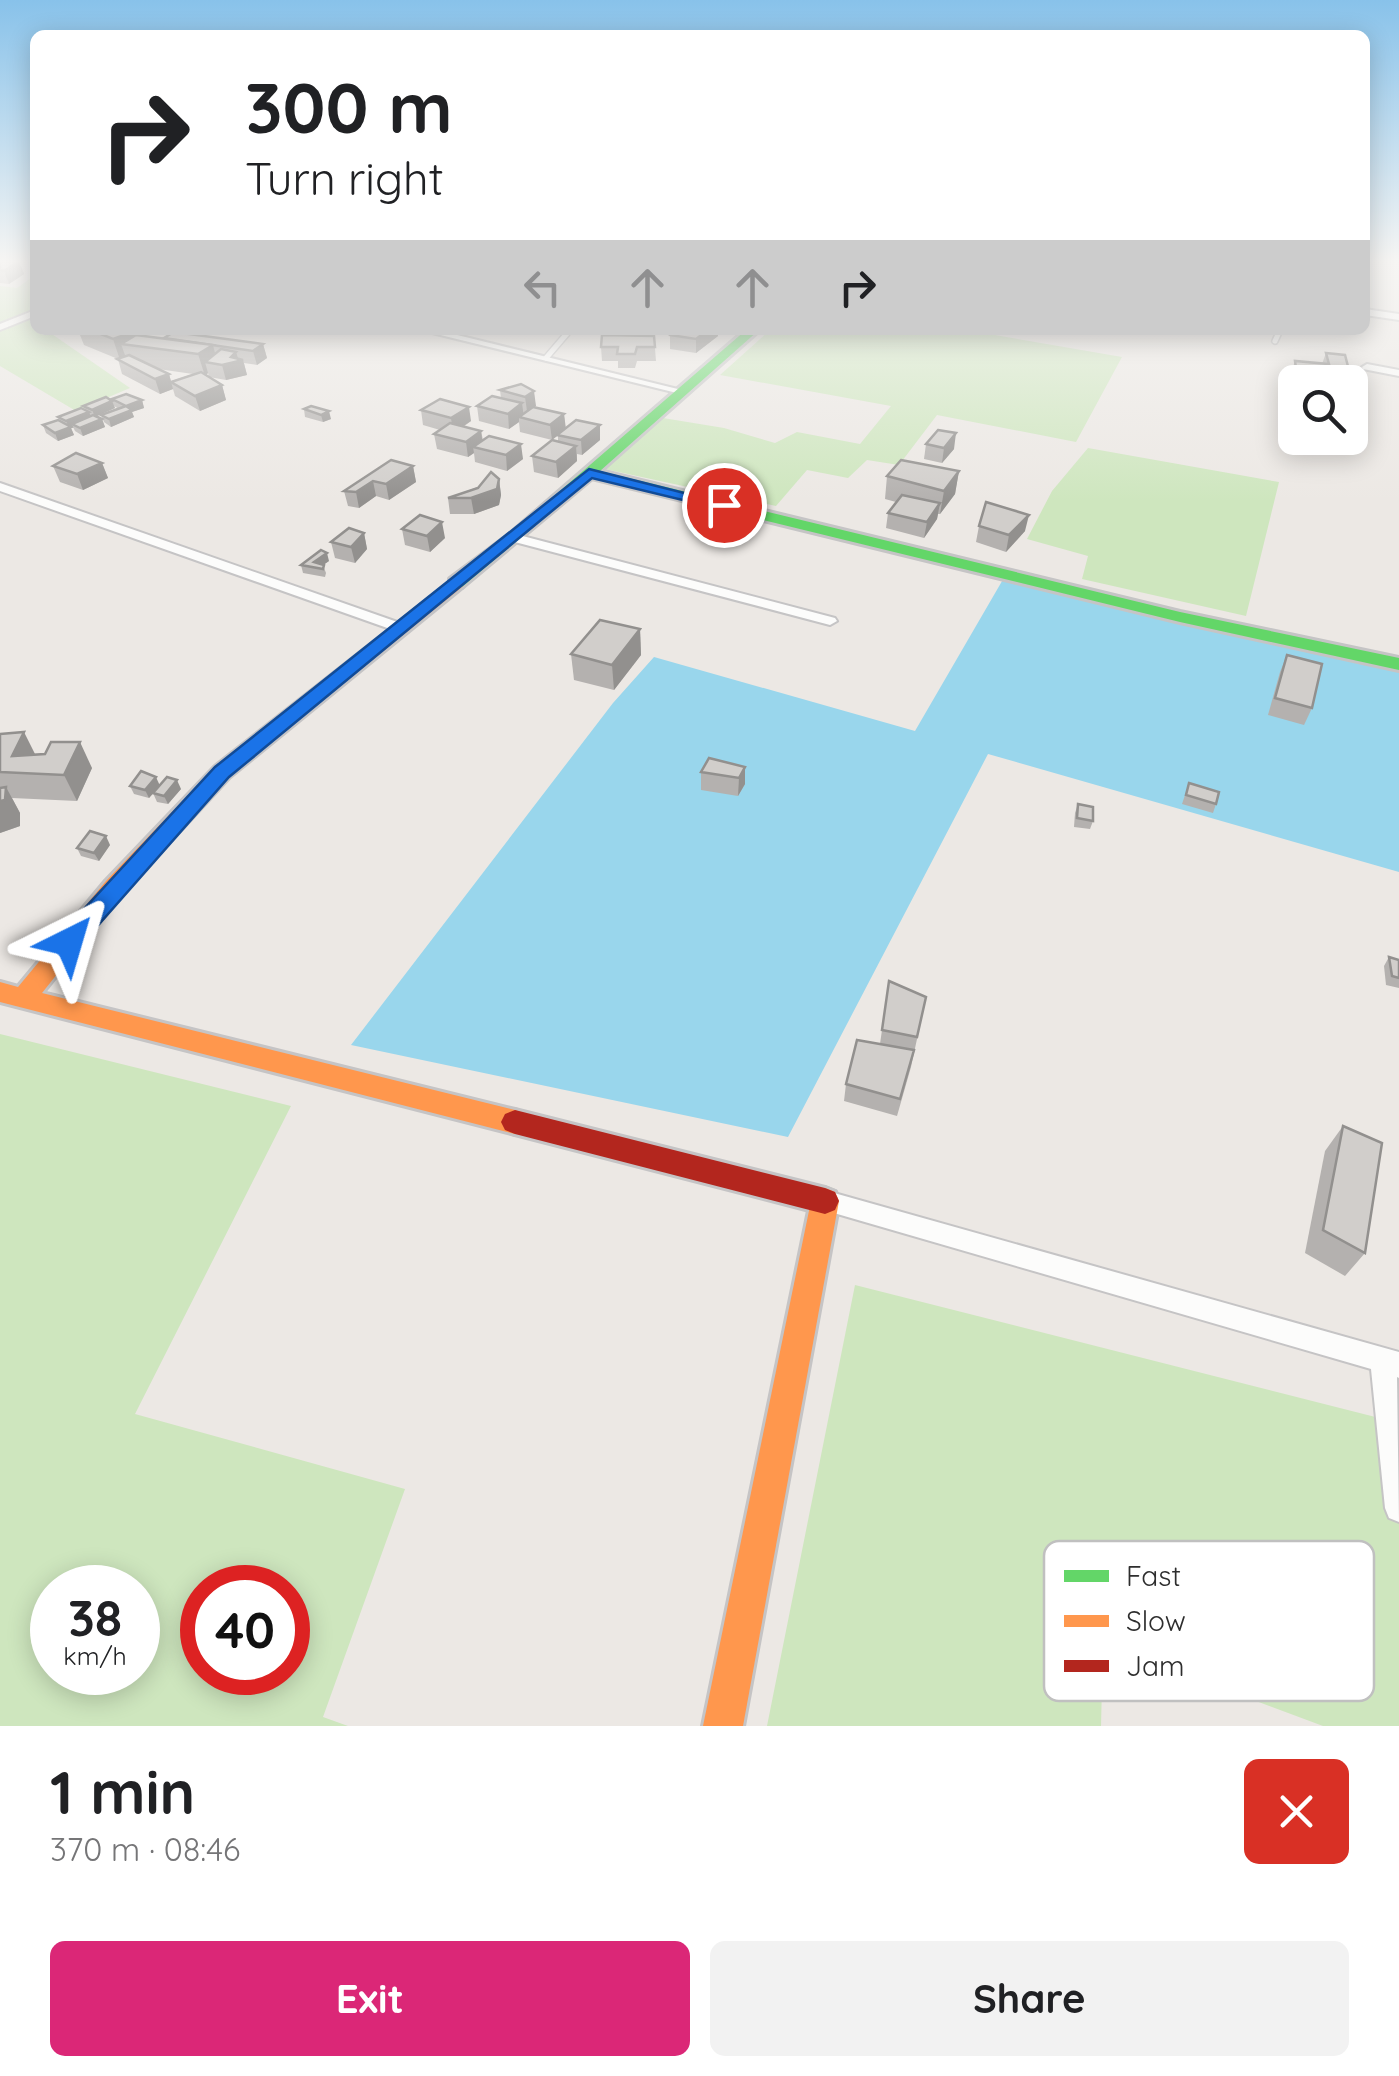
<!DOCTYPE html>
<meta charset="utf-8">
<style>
:root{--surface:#fff;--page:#f2f2f2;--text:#202124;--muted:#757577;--accent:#db2777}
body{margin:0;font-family:Quicksand,sans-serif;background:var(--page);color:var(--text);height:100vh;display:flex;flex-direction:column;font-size:38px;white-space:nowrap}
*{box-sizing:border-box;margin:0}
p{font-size:32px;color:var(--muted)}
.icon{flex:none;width:55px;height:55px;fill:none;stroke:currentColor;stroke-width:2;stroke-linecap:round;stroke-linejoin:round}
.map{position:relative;height:1726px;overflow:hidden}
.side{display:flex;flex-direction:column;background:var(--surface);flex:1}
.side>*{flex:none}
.top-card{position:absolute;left:30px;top:30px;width:1340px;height:305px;border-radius:15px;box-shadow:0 5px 25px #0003;background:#fff;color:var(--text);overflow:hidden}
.controls{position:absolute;left:1278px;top:365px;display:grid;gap:20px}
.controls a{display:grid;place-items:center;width:90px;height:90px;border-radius:15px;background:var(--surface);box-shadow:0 5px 25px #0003;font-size:50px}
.speed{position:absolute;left:30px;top:1565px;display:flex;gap:20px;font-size:50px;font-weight:700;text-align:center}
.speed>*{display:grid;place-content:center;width:130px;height:130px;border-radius:50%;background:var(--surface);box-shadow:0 5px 25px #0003;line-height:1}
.speed small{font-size:25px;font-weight:400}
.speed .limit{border:15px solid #d22;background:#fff;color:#111}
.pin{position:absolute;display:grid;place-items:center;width:85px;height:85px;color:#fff;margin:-42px;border:5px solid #fff;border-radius:50%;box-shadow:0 2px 10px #0007}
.me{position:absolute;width:110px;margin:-55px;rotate:40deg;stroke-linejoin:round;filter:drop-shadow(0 0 8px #0008)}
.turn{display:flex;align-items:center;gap:35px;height:210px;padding:0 50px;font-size:45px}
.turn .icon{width:130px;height:130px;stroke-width:2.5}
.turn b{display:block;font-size:70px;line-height:85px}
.lanes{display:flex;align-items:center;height:95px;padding:0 50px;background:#0003;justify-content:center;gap:50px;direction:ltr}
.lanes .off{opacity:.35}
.round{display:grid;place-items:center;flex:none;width:105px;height:105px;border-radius:15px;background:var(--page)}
.head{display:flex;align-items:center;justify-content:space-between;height:170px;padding:0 50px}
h1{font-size:60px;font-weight:800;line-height:75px}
.action{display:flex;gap:20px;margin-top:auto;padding:20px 50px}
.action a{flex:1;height:115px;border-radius:15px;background:var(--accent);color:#fff;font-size:40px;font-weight:800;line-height:115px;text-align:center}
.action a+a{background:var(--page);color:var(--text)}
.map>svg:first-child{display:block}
.green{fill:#cee6be;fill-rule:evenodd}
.water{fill:#99d6ec}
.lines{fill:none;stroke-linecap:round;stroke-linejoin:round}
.lane-casing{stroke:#c5c4c5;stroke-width:8}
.street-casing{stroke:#c5c4c5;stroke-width:4}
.fast-casing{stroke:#c5c4c5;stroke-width:6}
.slow-casing{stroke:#c5c4c5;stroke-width:6}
.jam-casing{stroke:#c5c4c5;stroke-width:6}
.lane{stroke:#fcfcfb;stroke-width:5}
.street{fill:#fcfcfb;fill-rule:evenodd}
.fast{fill:#63d668;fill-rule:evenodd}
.slow{fill:#ff974d;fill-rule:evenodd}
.jam{fill:#b3261e;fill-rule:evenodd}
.wall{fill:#b4b1af;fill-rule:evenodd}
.shaded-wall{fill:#92908e}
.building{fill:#d1cecb;stroke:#92908e;stroke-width:2.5}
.route{fill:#1a73e8;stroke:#114b97;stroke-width:2.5}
.key{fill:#fff;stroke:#c0c0c0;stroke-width:2.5}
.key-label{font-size:28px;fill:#2e2e2e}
</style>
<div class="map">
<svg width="1399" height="1726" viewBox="0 0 1399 1726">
<rect width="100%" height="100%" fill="#ece8e4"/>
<g class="green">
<path d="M35,275V310L24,314L35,322V330H46L130,388L76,411L0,366V286L17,288Z"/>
<path d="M770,330H966L1122,357L1076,442L937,415L899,465L867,460L848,478L807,470L776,506L600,468L663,418L724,428L775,443L797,432L860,444L891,406L720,375Z"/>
<path d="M1088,448L1279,482L1246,616L1082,579L1088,556L1027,539L1052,491Z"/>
<path d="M0,1034L291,1106L135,1414L405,1489L323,1717L348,1726H0ZM52,1588H138V1672H52ZM202,1588H288V1672H202Z"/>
<path d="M855,1285L1399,1423V1726H1323L1103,1644L1101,1726H767Z"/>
</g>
<path class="water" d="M1005,576L1399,670V872L988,754L788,1137L351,1045L613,703L654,657L915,731Z"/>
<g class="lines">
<g class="lane-casing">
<g id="lane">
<path d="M1275,341L1280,330"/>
<path d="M546,358L570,330"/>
</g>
</g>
<g class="street-casing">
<g id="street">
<path d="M1365,309L1399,314V320L1365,315Z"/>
<path d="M35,310V316L0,330V324Z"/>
<path d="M420,330H437L686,391L681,394Z"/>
<path d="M1367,364L1399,370V376L1363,369L1362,367Z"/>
<path d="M0,483L403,624L405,627L398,631L393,630L0,491Z"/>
<path d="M515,534L835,618L837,621L830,625L511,541L509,538Z"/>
<path d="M827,1191L1399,1352V1378L1397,1377L1399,1522L1389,1518L1385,1508L1371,1369L827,1211L819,1208L816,1201L819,1194Z"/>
</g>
</g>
<g class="fast-casing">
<path id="fast" d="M746,330H759L600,471L1180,612L1399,658V670L1180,622L592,478L462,587H450V579L509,535Z"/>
</g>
<g class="slow-casing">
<g id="slow">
<path d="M456,578L465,583L462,587L229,777L122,893L42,993L515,1110L525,1114L529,1122L525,1130L515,1134L0,1002V982L18,987L106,881L215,767Z"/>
<path d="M825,1188L835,1192L839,1201L743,1726H703L811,1201L815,1192Z"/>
</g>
</g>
<g class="jam-casing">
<path id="jam" d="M515,1110L825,1188L835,1192L839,1201L835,1210L825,1214L515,1134L505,1130L501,1122L505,1114Z"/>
</g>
<use href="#lane" class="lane"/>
<use href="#street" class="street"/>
<use href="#fast" class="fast"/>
<use href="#slow" class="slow"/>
<use href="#jam" class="jam"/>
</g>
<g class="wall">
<path d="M0,261H19L24,274L9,284L0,283Z"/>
<path d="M78,330H144L146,336L164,338L263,344L267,358L257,365L244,363L247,375L226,380L209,377L208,373L206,375L222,385L226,400L200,411L175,396L173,389L160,394L122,374L118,359L84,345ZM158,369L193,374L171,381L169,374Z"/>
<path d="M670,335L718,336L696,353L670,349Z"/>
<path d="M654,336L656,361H637L635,368H618V361H602L601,347Z"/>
<path d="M1326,353L1350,374L1346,382L1291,383L1290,375L1295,361L1322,364Z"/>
<path d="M521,384L536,406L534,407L564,414L565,428L600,440L582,455L577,454V461L558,478L534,472L532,456L558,442V435L552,440L520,432L519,422L509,429L479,421L477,406L501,398L500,390Z"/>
<path d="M112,399L142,400L144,408L132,412L134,417L111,427L104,422L101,415L119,409L114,406L115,408L96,416L102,419L105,427L83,436L75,431L73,427L71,428L74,435L58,441L46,433L43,425L59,421L58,417L85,410L83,406L112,401Z"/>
<path d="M304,409L331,419L323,422L305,417Z"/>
<path d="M421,410L471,421L463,427L481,431L483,440L523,459L507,471L475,462L474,453L468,457L437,449L434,434L440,430L423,425Z"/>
<path d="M926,444L954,449L942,463L924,459Z"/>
<path d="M102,463L108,478L83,490L60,482L53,466Z"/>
<path d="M413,466L416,482L389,500L376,496L359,508L348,506L344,491Z"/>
<path d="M959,471L955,494L940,514H938L937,519L924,538L886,528L888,513L896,502L885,499L887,476Z"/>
<path d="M499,479L501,495L499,505L474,514H450L448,498Z"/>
<path d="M979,526L1025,531L1006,552L976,542Z"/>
<path d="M402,529L445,538L430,552L405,545Z"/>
<path d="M364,533L367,549L355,563L335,558L331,542Z"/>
<path d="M329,561L323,565L326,573L325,577L303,573L301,565Z"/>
<path d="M640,629L641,655L614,690L574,680L571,654Z"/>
<path d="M1287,655L1312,708L1304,725L1268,715L1280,672Z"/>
<path d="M0,734L36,755L92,768L77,801L12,798L20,813V826L0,833Z"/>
<path d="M745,767V784L738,796L701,790V772Z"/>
<path d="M1189,783L1216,804L1213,813L1182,804Z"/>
<path d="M160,785L181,789L168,804L157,802L153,793L149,798L134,794L130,786Z"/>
<path d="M1078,804L1093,821L1090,829L1074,827L1075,813Z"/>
<path d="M110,845L99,861L81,856L77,848Z"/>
<path d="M1389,957L1399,960V988L1386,985L1384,966Z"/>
<path d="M889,981L926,997L911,1067L897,1116L844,1101L846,1084L880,1044Z"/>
<path d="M1343,1126L1365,1253L1345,1276L1305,1253L1325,1151Z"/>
</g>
<g class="shaded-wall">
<path d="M19,261L24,274L9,284L4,271Z"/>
<path d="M139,330H144L150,348L121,344L126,358L120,360L113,339Z"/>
<path d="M708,330H718V336L696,353V339Z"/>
<path d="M263,344L267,358L257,365L253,351Z"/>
<path d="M213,345L218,365L205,362L208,373L205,376L198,354Z"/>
<path d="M236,352L239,361L243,360L247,375L226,380L222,365Z"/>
<path d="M169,374L173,389L160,394L155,379Z"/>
<path d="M222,385L226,400L200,411L195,396Z"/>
<path d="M534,391L536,406L527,411L525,397Z"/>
<path d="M142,400L144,408L132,412L134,417L111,427L109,419L126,406Z"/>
<path d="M112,401L115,408L95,417L92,410Z"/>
<path d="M522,403L524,418L519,417V422L509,429L508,414Z"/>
<path d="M469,407L471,421L453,433L451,418Z"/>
<path d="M329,411L331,419L323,422L321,415Z"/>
<path d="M89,412L92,419L72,424L73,427L71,428L74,435L58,441L55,433L69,428L66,421Z"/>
<path d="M564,414L566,429L552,440L550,425Z"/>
<path d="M102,419L105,427L83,436L80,428Z"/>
<path d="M600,425V440L582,455L581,440Z"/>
<path d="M481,431L483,446L473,447L474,453L468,457L466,442Z"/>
<path d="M956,433L954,449L942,463L944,448Z"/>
<path d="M521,444L523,459L507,471L506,455Z"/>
<path d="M576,446L577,461L558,478L556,462Z"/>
<path d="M102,463L108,478L83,490L77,474Z"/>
<path d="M413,466L416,482L389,500L386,484Z"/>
<path d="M959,471L955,494L940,514L944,491Z"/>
<path d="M499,479L501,495L499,505L474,514L471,498Z"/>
<path d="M373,481L376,496L359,508L356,492Z"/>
<path d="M940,503L937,519L924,538L927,522Z"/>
<path d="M1029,515L1025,531L1006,552L1009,535Z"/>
<path d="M442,522L445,538L430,552L427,536Z"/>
<path d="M364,533L367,549L355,563L351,547Z"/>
<path d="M327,553L329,561L319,568L314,562Z"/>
<path d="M640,629L641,655L614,690L612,665Z"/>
<path d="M24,732L37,758L12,756Z"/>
<path d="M80,742L92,768L77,801L64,775Z"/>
<path d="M745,767V784L738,796L739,778Z"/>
<path d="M156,777L160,786L149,798L145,790Z"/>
<path d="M177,780L181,789L168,804L164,796Z"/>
<path d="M6,787L20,813V826L0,833V801Z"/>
<path d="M106,836L110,845L99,861L94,853Z"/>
</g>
<g class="building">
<path d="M0,261H19L4,271L0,270Z"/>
<path d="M91,330H139L113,339Z"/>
<path d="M671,330H708L696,339L670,335Z"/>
<path d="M174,332L263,344L253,351L164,338Z"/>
<path d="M136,335L213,345L198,354L121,344Z"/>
<path d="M602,335L654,336L655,347H637L635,354H617L618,347H601Z"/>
<path d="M221,349L236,352L231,357L243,360L222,365L205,362Z"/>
<path d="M1326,353L1345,355L1350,374L1296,368L1295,361L1329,364Z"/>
<path d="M129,355L169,374L155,379L117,359Z"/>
<path d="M201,372L222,385L195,396L171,382Z"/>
<path d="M521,384L534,391L525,397L500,390Z"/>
<path d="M126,394L142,400L126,406L132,410L109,419L101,415L126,406L112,399Z"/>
<path d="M492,396L522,403L508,414L477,406Z"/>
<path d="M106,397L112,401L92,410L83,406Z"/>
<path d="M440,399L469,407L451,418L421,410Z"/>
<path d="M311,406L329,411L321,415L304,409Z"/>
<path d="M533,407L564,414L550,425L519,417Z"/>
<path d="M81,408L89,412L66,421L58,417Z"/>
<path d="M93,415L102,419L80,428L72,424Z"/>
<path d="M58,420L71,427L55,433L43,425Z"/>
<path d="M576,420L600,425L581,440L557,435Z"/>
<path d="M450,423L481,431L466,442L434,434Z"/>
<path d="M938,430L956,433L944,448L926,444Z"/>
<path d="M489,436L521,444L506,455L473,447Z"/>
<path d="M552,440L576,446L556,462L532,456Z"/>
<path d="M76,453L102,463L77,474L53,466Z"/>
<path d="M391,460L413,466L386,484L373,481L356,492L344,491Z"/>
<path d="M901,460L959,471L944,491L887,476Z"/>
<path d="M491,472L499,479L497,489L471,498H448L478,488Z"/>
<path d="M902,495L940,503L927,522L888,513Z"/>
<path d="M986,502L1029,515L1009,535L979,526Z"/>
<path d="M420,515L442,522L427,536L402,529Z"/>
<path d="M349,528L364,533L351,547L331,542Z"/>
<path d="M321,550L327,553L314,562L324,565L323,569L301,565Z"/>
<path d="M600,620L640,629L612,665L571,654Z"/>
<path d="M1287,655L1322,664L1312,708L1275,698Z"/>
<path d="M24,732L12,756L45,754L51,742H80L64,775L0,772V734Z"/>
<path d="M709,758L745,767L739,778L701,772Z"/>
<path d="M141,771L156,777L145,790L130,786Z"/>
<path d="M167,777L177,780L164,796L153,793Z"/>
<path d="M1189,783L1219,792L1216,804L1186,795Z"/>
<path d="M6,787L5,800L0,801V788Z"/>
<path d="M1078,804L1093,807V821L1077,818Z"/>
<path d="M90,831L106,836L94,853L77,848Z"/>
<path d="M1389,957L1399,960V978L1392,976Z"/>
<path d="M889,981L926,997L917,1037L882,1030Z"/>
<path d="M857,1040L914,1050L900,1099L846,1084Z"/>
<path d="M1343,1126L1382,1143L1365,1253L1323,1230Z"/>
</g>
<linearGradient id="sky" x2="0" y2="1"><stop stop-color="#88c2ea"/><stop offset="0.52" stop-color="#f6f5f3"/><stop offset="1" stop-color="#f6f5f3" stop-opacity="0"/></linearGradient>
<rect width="1399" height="502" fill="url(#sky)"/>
<path class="route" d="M589,469L732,505L724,510L592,478L229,777L78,948H60L57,942L60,935L215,767Z"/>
<rect x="1044" y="1541" width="330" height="160" rx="15" class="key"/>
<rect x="1064" y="1570" width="45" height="12" fill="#63d668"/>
<rect x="1064" y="1615" width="45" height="12" fill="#ff974d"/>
<rect x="1064" y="1660" width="45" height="12" fill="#b3261e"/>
<g class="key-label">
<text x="1126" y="1586">Fast</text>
<text x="1126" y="1631">Slow</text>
<text x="1126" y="1676">Jam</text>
</g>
</svg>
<div class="controls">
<a><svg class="icon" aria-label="search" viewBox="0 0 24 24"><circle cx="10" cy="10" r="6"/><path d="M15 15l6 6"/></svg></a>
</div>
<div class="speed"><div>38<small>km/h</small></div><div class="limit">40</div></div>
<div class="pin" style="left:724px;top:505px;background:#d93025"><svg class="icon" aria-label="arrive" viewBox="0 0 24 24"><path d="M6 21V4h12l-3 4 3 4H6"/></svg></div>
<svg class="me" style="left:69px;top:942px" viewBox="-20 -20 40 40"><path d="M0-17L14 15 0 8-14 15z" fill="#1a73e8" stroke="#fff" stroke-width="4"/></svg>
<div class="top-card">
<div class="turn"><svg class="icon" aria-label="right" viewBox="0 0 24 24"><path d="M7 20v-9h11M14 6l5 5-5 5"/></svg><div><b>300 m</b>Turn right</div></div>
<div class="lanes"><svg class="icon off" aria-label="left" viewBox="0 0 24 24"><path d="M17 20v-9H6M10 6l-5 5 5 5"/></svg><svg class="icon off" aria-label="ahead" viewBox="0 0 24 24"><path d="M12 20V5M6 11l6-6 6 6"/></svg><svg class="icon off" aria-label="ahead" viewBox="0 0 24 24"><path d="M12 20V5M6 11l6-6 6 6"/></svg><svg class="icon" aria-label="right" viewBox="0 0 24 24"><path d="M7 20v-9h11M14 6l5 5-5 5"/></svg></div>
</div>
</div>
<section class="side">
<div class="head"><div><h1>1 min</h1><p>370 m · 08:46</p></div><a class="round" style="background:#d93025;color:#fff"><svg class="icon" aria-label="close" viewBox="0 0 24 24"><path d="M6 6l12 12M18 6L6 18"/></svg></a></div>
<div class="action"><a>Exit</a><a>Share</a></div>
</section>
